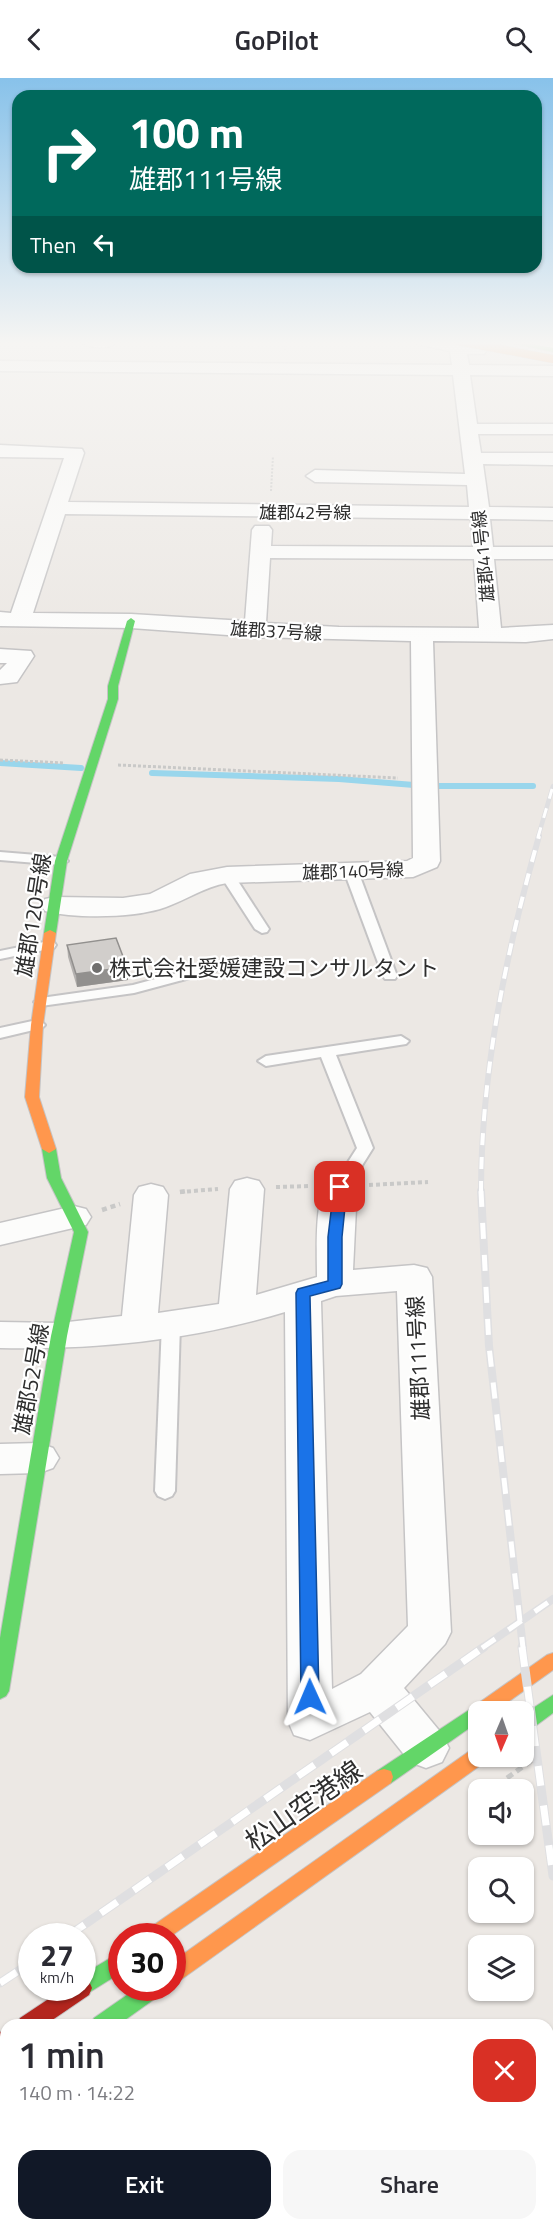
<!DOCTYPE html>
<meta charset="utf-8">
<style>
:root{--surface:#fff;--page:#f7f7f7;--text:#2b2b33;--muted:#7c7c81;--accent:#111827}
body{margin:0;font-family:"Titillium Web","Noto Sans JP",sans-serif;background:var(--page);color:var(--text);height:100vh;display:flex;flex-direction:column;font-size:22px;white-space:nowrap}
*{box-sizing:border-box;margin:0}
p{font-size:20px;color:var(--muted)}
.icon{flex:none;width:33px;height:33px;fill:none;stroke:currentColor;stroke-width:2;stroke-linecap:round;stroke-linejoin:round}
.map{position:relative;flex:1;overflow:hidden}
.details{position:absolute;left:0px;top:1941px;width:554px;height:212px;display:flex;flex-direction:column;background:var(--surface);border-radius:18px 18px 0 0;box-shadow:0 2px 4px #0004}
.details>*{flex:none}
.top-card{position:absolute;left:12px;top:12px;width:530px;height:183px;border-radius:18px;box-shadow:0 2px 4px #0004;background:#00695c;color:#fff;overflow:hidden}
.needle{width:39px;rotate:182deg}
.fabs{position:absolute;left:468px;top:1623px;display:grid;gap:12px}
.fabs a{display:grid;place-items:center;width:66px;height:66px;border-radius:12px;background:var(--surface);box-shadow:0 2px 4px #0004;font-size:30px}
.speed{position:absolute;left:18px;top:1845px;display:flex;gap:12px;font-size:30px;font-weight:700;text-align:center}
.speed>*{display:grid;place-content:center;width:78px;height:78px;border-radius:50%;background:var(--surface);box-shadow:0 2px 4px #0004;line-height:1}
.speed small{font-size:15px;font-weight:400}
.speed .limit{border:9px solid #d22;background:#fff;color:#111}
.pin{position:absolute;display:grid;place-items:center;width:51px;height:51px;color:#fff;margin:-26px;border-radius:12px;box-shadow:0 3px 9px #0006}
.me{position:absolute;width:66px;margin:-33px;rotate:359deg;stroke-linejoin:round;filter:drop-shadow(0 0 4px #0008)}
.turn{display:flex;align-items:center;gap:21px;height:126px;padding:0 18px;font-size:27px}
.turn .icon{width:78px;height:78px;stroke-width:2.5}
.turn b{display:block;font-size:42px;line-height:51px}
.then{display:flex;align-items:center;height:57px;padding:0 18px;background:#0003;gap:12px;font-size:22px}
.round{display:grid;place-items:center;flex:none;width:63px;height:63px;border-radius:18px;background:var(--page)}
.head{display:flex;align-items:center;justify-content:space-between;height:102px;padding:0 18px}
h1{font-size:36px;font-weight:600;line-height:45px}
.primary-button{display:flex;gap:12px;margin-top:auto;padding:12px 18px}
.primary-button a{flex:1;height:69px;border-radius:18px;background:var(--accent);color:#fff;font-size:24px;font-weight:600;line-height:69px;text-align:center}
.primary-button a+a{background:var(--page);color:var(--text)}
header{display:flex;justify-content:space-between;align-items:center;height:78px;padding:0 18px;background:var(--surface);font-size:27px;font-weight:600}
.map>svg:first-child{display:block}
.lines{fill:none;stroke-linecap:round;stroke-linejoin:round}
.stream{stroke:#99d6ec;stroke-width:6}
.lane-casing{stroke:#c5c4c5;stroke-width:4}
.street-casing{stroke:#c5c4c5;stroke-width:3}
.fast-casing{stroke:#c5c4c5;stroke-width:2}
.slow-casing{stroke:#c5c4c5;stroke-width:2}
.jam-casing{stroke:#c5c4c5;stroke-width:2}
.path-far4{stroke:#c9c9c8;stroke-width:2;stroke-dasharray:2 1.5;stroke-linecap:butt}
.path-far3{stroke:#c9c9c8;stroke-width:3;stroke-dasharray:3 2;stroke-linecap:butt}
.path-far2{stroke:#c9c9c8;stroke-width:4;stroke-dasharray:4 3;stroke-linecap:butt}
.path-far1{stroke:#c9c9c8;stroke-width:4.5;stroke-dasharray:5 4;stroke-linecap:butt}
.path{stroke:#c9c9c8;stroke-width:5;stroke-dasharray:7 4.5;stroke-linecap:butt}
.lane{fill:#fcfcfb;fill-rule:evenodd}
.street{fill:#fcfcfb;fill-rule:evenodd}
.fast{fill:#63d668;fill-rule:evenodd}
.slow{fill:#ff974d;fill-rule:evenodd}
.jam{fill:#b3261e;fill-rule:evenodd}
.rail-far3-casing{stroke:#dfdfe1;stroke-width:4.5}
.rail-far2-casing{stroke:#dfdfe1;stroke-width:6}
.rail-far1-casing{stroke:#dfdfe1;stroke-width:8}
.rail-casing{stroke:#dfdfe1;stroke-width:9}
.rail-far3{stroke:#fff;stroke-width:3;stroke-dasharray:10;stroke-linecap:butt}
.rail-far2{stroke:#fff;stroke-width:4;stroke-dasharray:12;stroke-linecap:butt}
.rail-far1{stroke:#fff;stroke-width:5;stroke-dasharray:16;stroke-linecap:butt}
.rail{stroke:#fff;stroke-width:7;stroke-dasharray:20;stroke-linecap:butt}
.slow-bridge-casing{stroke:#c5c4c5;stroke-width:9;stroke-linecap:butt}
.slow-bridge{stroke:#ff974d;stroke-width:8}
.wall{fill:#b4b1af}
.shaded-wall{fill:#92908e}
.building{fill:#d1cecb;stroke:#92908e;stroke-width:1.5}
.route{fill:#1a73e8;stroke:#114b97;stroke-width:1.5}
.poi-dot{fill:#706f6e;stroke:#fff;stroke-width:2}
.labels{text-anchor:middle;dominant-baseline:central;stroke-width:4.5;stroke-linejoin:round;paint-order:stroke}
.far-street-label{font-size:18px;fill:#2e2e2e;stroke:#fff}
.street-label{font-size:22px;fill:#2e2e2e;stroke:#fff}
.poi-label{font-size:22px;fill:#2e2e2e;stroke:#fff;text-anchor:start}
.near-street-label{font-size:27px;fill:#2e2e2e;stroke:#fff}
</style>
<header><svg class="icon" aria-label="back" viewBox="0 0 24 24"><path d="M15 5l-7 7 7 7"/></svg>GoPilot<svg class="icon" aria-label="search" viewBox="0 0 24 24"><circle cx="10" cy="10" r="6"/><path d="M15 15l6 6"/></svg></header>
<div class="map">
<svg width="553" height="2152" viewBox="0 0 553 2152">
<rect width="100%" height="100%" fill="#ece8e4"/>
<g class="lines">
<g class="stream">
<path d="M0,685L81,690"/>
<path d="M152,695L339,701L414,707"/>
<path d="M432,708H533"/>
</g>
<g class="lane-casing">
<g id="lane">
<path d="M0,774L61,779L68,783L61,787L0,782Z"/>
<path d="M351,789L358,793L397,898L395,901H385L383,898L344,793Z"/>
<path d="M227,793L234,797L269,851L267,854L262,855L255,851L220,797Z"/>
<path d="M49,863L54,864L56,867L54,870L0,881V873Z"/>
<path d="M211,886L218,890L216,893L134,915L41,928L34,924L41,920L133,907Z"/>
<path d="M37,942L42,944L45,947L42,950L0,960V950Z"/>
<path d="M401,958L409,963L406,966L336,977L373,1070L346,1113H334L332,1109L357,1070L321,979L266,988L258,983L266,978Z"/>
<path d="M171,1240L177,1242L180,1246L175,1413L172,1418L165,1421L158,1418L155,1413L162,1246L165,1242Z"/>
</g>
</g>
<g class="street-casing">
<g id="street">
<path d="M81,263H115L116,264C109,272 88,271 81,263Z"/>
<path d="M415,263H447L484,270L486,273L484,276H467L469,287L553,288V298L470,297L477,346H553V356H478L481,375H553V387L483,386L489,429L553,430V442L490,441L493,469H553V481H494L501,550L553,547V561L526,564L433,563L440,783L437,789L413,799L227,805C204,809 188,821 166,829C136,840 76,841 45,833L41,827L45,821L55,819L123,820L150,816L190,796L227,789L407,783L413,780L411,563L255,559L131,550L0,548V534L11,535L64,380L0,379V367L82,371L84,375L68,424L469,429L467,407L315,404L306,398L315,392L465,396L453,297L0,293V283L452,287L450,273L417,266ZM65,436L471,441L473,469L271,468L272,452L269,448H255L252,452L245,543L131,536L33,535ZM270,480L474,481L479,550L339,549L266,545Z"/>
<path d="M530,263H553V270L532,266Z"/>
<path d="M0,571L31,573L34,578L17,604L0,606V592L7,585H0Z"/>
<path d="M340,1098L352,1101L357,1109L353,1192L414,1187L427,1190L432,1199L451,1554L445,1566L404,1610L442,1656L449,1670L442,1684L426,1690L410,1684L370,1634L310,1662L294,1657L288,1643L285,1234C194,1262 95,1272 0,1270V1244L59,1245L122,1238L134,1117L139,1109L151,1106L163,1109L168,1117L158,1235L219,1226L230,1111L235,1103L247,1100L259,1103L264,1111L256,1217L317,1199C317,1173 314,1123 328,1101ZM397,1213L408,1548L361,1596L332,1611L321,1223L336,1218Z"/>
<path d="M74,1128L86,1131L91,1139L86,1147L0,1167V1145Z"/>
<path d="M39,1365L53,1370L59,1380L53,1390L39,1395L0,1396V1366Z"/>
</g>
</g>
<g class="fast-casing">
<g id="fast">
<path d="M502,263H513L553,270V274Z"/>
<path d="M131,540L135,543L118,608V621L67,783L56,855L54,857H46L44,855L55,783L108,621V608L127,543Z"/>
<path d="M49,1067L56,1071L61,1100L88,1154L67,1258L9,1613L6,1618L0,1621V1560L51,1258L74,1154L47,1100L42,1071Z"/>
<path d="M553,1617V1635L530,1652L524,1654V1636Z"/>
<path d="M478,1626L484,1629L487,1634H478V1644L391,1705L384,1707L377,1705L375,1699L377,1693Z"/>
<path d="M122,1873V1894L82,1919L75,1916L72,1910H82V1897Z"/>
<path d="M137,1910H163L160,1917L118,1947H91L94,1940Z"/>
<path d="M6,2003V2026L0,2029V2006Z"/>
</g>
</g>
<g class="slow-casing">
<g id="slow">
<path d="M50,852L56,855L43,947L39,1019L56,1071L49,1075L42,1071L25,1019L31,947L44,855Z"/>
<path d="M553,1575V1592L494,1634H478V1642L473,1639L470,1634L473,1629L547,1577Z"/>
<path d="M478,1670V1678H487L485,1684L179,1903L172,1906V1884L471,1672Z"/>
<path d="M384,1691L391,1693L393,1699L391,1705L171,1858H145L148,1851L377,1693Z"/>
</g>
</g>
<g class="jam-casing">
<g id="jam">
<path d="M82,1900L89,1903L92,1910L89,1917L45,1947H17L20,1940L65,1910H82Z"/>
<path d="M6,1952V1974L0,1976V1954Z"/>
</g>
</g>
<g class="path-far4">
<path d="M285,272L286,263"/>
<path d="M271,413L273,378"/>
</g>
<g class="path-far3">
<path d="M0,682L65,685"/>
<path d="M118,687L398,700"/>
</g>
<g class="path-far2">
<path d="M369,1107L428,1104"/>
<path d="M276,1109L311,1108"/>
<path d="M180,1114L218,1111"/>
</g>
<g class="path-far1">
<path d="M180,1114L186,1113"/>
<path d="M102,1132L120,1126"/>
</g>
<g class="path">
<path d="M507,1700L538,1678"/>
<path d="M0,2085L6,2078"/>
</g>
<use href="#lane" class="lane"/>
<use href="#street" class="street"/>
<use href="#fast" class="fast"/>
<use href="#slow" class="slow"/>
<use href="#jam" class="jam"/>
<g class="rail-far3-casing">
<path id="rail-far3" d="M538,759L553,708"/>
</g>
<g class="rail-far2-casing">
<path id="rail-far2" d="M481,1115C481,993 506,875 539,758"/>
</g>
<g class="rail-far1-casing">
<g id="rail-far1">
<path d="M481,1113L489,1268L523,1570"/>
<path d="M482,1570L553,1521"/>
</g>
</g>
<g class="rail-casing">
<g id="rail">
<path d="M522,1569L553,1798"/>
<path d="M68,1858L484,1569"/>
<path d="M0,1905L32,1884"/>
</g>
</g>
<use href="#rail-far3" class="rail-far3"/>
<use href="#rail-far2" class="rail-far2"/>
<use href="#rail-far1" class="rail-far1"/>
<use href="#rail" class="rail"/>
<g class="slow-bridge-casing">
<path id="slow-bridge" d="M458,263L553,281"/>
</g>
<use href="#slow-bridge" class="slow-bridge"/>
</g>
<path class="wall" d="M67,867L127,889L128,902L77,909L68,879Z"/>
<path class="shaded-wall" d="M127,889L128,902L77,909L76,896Z"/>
<g class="building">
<path d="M116,860L127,889L76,896L67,867Z"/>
<path d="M89,2146H515V2152H88Z"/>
</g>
<linearGradient id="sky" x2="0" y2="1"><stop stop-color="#88c2ea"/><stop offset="0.47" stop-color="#f6f5f3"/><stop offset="1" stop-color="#f6f5f3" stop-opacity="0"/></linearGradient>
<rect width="553" height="564" fill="url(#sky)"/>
<path class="route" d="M340,1104L347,1109L342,1159V1206L340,1210L310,1218L319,1619L316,1625L310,1627L303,1625L301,1619L296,1215L298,1211L328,1203V1159L334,1109Z"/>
<circle class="poi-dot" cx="97" cy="890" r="6"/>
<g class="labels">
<g class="far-street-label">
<text x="305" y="434">雄郡42号線</text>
<text transform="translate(483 478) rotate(-96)">雄郡41号線</text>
<text transform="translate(276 553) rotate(3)">雄郡37号線</text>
<text transform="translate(353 793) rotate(-2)">雄郡140号線</text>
</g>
<g class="street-label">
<text transform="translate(33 837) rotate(-81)">雄郡120号線</text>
<text transform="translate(418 1280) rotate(-93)">雄郡111号線</text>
<text transform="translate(31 1301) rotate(-80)">雄郡52号線</text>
</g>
<g class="poi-label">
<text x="109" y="890">株式会社愛媛建設コンサルタント</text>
</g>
<g class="near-street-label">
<text transform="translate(303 1727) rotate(-35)">松山空港線</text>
</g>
</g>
</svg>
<div class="fabs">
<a><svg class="needle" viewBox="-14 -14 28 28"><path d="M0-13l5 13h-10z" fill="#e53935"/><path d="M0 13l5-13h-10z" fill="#7c7c81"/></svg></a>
<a><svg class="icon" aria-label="sound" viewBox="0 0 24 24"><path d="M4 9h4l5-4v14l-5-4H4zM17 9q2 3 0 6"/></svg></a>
<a><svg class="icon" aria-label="search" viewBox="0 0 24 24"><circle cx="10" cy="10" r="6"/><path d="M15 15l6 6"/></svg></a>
<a><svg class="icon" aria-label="layers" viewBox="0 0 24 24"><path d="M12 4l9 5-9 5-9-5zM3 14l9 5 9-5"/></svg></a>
</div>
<div class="speed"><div>27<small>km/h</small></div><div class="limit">30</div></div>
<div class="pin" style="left:340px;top:1109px;background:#d93025"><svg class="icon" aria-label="arrive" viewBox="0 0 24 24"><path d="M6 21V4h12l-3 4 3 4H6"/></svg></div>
<svg class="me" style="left:310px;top:1619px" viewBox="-20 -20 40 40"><path d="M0-17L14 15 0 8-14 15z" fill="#1a73e8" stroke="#fff" stroke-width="4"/></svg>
<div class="top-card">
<div class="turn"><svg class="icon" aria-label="right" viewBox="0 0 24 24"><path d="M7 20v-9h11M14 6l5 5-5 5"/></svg><div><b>100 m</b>雄郡111号線</div></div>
<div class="then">Then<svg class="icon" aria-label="left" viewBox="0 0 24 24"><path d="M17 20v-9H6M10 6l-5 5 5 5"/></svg></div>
</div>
<section class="details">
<div class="head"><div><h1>1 min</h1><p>140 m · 14:22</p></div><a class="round" style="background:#d93025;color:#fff"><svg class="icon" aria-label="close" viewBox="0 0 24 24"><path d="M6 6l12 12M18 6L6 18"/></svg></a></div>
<div class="primary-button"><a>Exit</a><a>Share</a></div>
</section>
</div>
